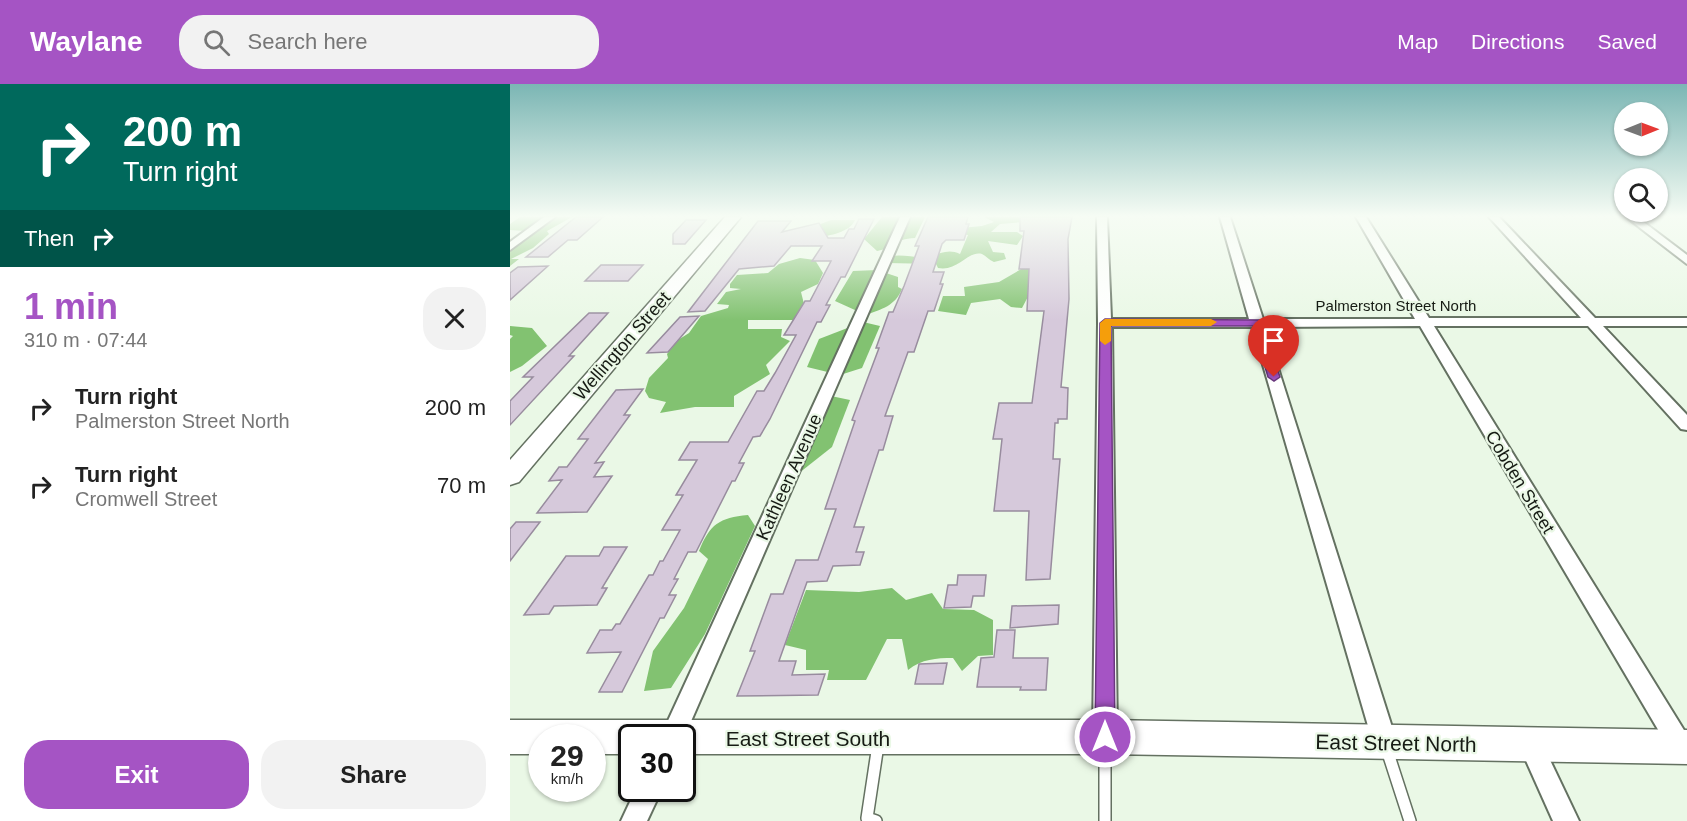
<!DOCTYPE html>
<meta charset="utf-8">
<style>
:root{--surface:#fff;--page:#f2f2f2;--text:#222;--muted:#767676;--accent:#a554c4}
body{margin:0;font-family:Arial,sans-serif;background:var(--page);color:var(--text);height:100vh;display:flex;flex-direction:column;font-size:22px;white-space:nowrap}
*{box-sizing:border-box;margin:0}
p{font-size:20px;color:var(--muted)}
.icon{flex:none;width:33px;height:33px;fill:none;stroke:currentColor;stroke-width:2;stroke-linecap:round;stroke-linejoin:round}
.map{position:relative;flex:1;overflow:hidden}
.panel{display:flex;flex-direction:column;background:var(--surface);width:510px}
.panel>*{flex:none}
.top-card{background:#00695c;color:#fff;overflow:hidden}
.needle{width:39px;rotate:89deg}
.controls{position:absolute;left:1104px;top:18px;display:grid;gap:12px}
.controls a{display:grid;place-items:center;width:54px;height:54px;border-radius:50%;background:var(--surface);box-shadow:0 2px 4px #0004;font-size:30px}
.speed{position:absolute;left:18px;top:640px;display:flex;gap:12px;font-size:30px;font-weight:700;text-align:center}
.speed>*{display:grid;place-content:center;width:78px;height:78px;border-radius:50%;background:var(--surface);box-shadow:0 2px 4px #0004;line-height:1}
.speed small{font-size:15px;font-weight:400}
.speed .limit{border:3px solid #111;border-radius:9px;background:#fff;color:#111}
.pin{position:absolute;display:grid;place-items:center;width:51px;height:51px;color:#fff;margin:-62px -26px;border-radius:50% 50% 50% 0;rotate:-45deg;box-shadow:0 0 6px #0007}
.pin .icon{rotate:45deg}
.me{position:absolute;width:66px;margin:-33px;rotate:0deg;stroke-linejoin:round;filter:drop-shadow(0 0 4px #0008)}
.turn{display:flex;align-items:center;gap:21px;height:126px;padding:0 24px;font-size:27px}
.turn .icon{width:78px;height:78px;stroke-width:2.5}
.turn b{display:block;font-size:42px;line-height:51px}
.then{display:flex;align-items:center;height:57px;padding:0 24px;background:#0003;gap:12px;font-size:22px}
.round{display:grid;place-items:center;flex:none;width:63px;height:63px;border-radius:24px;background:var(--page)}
.head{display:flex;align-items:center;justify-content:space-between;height:102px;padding:0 24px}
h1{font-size:36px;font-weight:700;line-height:45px;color:var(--accent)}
.button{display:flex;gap:12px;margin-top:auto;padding:12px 24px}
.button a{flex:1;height:69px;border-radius:24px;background:var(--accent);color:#fff;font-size:24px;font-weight:700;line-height:69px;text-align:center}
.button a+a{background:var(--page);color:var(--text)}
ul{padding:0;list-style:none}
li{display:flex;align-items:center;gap:18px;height:78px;padding:0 24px}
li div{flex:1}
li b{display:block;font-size:22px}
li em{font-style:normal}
header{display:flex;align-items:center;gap:36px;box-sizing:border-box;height:84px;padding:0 30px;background:var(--accent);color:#fff}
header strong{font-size:28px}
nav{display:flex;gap:33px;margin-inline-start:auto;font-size:21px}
.search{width:420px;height:54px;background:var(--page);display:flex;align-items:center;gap:15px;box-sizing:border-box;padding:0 21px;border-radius:24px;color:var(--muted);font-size:22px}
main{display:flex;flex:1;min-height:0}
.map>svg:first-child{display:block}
.forest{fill:#82c271}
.building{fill:#d6c9db;stroke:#988c9e;stroke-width:1.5}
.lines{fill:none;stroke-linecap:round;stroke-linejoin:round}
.lane-casing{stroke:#647161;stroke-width:14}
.street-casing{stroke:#647161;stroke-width:4}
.secondary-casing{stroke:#647161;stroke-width:3}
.lane{stroke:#fff;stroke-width:11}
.street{fill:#fff;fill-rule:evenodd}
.secondary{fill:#fff;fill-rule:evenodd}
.route{fill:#a554c4;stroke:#6b377f;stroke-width:1.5}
.slow{fill:#f59e0b}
.labels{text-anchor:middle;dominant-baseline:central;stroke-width:4.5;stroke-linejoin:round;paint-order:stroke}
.far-street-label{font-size:15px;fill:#161b14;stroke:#eaf8e6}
.street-label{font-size:18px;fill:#161b14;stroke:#eaf8e6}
.near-street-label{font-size:21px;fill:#161b14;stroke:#eaf8e6}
</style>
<header>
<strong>Waylane</strong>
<div class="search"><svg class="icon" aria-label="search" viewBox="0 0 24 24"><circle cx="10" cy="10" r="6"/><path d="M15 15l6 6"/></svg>Search here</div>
<nav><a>Map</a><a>Directions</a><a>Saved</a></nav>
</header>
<main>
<section class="panel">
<div class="top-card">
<div class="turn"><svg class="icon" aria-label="right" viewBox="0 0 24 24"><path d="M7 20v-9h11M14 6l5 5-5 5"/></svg><div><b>200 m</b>Turn right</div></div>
<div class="then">Then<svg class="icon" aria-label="right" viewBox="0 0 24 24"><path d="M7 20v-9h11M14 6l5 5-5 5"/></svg></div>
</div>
<div class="head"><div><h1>1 min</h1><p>310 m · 07:44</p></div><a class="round"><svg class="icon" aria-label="close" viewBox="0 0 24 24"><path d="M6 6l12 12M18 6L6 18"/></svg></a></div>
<ul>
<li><svg class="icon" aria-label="right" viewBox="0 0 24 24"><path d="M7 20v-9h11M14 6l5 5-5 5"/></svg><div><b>Turn right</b><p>Palmerston Street North</p></div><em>200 m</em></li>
<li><svg class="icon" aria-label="right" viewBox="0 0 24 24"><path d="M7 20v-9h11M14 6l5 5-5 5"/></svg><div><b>Turn right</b><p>Cromwell Street</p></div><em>70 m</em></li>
</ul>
<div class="button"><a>Exit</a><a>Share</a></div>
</section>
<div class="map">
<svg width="1177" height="737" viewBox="0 0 1177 737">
<rect width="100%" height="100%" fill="#eaf8e6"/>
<g class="forest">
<path d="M10,133H62L37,147L39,150L23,164L1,175H9L0,182V159L16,147L0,146V140Z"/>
<path d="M372,133H415L405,154C383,155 386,164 367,167L354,155Z"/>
<path d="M464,133H514L513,138L490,140L481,148H507L513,152L507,161L478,157L483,168L494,169L496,175L484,178C479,176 476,172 472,170C458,166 448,188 428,184L426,180L377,179L381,172C394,170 404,174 416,173C429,171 437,164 450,170L458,151L451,150V144L472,142L484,138L474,133Z"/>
<path d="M321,136H345C339,149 320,151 307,154L303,143Z"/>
<path d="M290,174L305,176L313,189L308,200L291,208L295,224L284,236H238V245H272L271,253L280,257L256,281L260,290L224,312V323H185L150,329L156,318L139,314L135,307L139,294L158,274L157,270L168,256L179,249L191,232L218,224L219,221L207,220L216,208L231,205L220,204V200L227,191L258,189L269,180Z"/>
<path d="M513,184L532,186L512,224L501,223L490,215L461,219L456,231L428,227L433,212H455L454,203L489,198Z"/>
<path d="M367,186L388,193V203L392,205C385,222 372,225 356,231L325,217L343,187Z"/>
<path d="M353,238L370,242L352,284L330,291L297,283L309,255Z"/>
<path d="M0,242L22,244L37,262L12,282L0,288V255L3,252L0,251Z"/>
<path d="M321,312L340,316L322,363L284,393L280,366Z"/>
<path d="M238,431L245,442L195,550L161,604L134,607L143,567L174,524L198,475L189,467C200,440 209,434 238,431Z"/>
<path d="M382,504L396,516L422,509L433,525L464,526L483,536V571L468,572L452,587L443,574C426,574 412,575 398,586L392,555H377L356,596H317L319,586H296V566L275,561L296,506L349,508Z"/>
</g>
<g class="building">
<path d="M66,133H93L67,156H58L38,173H16Z"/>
<path d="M418,133H458L456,140H459L454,156H436L432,160L423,188H434L430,200H433L424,227H418L404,268H398L375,332H383L373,366H369L344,443H354L346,468H354L350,481L323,482L317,497L297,498L269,577H286L282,591L315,590L308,611L227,612L245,567H240L261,510H273L286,476H308L326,425H315L345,337L342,336L369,264H366L379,228H383L394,202L409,162H405Z"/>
<path d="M510,133H562L558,155L559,215L551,303L558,304L557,335H548V339H545L543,375H550L540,495L516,496L519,427H484L492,355H483L489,319H522L534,227H517L519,185H509L514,147H510Z"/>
<path d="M349,135H364L335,193H331L316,221H320L311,238H307L260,335L250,352L243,353L229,379H234L225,397H222L186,468H178L164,495H168L159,511H166L154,534H150L112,608H89L111,568L77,569L90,546H102L106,540H110L139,491H143L150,477H153L170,446H152L173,411H166L187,376H169L180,358H218L247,307H254L265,289L286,251H274L295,217H300L321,177H302L312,162H281L264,182L229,185L195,227L178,228L248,137H281L272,148L309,139L318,154H334L339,145H344Z"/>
<path d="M176,136H196L175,160H163V150Z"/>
<path d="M91,181H133L118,197H75Z"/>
<path d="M38,182L0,216V189L8,183Z"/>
<path d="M79,229H98L59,272H64L0,341V317L23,293H13Z"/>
<path d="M189,232L158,268L137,269L170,233Z"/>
<path d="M133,305L114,331H120L85,379L94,378L84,393L102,392L77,428L27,429L52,396L39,397L49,383H57L78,355H68L106,306Z"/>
<path d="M6,438H30L0,477V445Z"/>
<path d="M94,463H117L92,504H97L87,521L44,522L39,530L14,531L56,472H89Z"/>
<path d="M448,491H476L474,512H463L461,523L434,524L438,501H447Z"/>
<path d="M549,521L548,540L500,544L502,522Z"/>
<path d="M487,546H505L503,574H538L536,606H510L511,603H467L471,574L484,573Z"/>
<path d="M437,579L433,600H405L409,580Z"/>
</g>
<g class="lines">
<g class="lane-casing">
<g id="lane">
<path d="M595,659V737"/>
<path d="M877,666L900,737"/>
<path d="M366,737L357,734L368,661"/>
</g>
</g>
<g class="street-casing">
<g id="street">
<path d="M34,133H45L0,166V158Z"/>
<path d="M390,133H400L172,658V654H150Z"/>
<path d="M587,133H597L601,235H739L710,133H720L753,235H905L846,133H856L919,234H1071L979,133H989L1085,234H1177V242H1093L1177,331V346L1171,345L1078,242H924L1177,651V673L1171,675L1163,671L910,242L755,243L887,659L883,667L875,671L867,667L863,659L742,243H602L607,653L603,661L595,665L587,661L583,653L588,239Z"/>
<path d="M1116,133H1127L1177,171V180Z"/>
<path d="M1021,649L1029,653L1069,737H1043L1009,661L1013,653Z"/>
<path d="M126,705H152L137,737H111Z"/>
</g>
</g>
<g class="secondary-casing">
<g id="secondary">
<path d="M215,133H231L9,398L0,401V376Z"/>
<path d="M0,636H595L1177,646V680L595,670H172V654H122V670H82V654H32V670H0Z"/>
</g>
</g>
<use href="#lane" class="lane"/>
<use href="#street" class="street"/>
<use href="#secondary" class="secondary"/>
</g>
<linearGradient id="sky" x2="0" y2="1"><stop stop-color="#7bb6b4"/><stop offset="0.56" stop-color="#f6fcf4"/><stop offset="1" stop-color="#f6fcf4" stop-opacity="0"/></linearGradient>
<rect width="1177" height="236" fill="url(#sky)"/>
<path class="route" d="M595,235L751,236L770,293L764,297L758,293L743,242H601L605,653L602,660L595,663L588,660L585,653L590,239Z"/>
<path class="slow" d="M595,235H701L707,238L701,242H601V257L595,261L590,257V239Z"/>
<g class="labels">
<g class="far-street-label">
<text x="886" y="221">Palmerston Street North</text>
</g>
<g class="street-label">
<text transform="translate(112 262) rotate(-49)">Wellington Street</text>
<text transform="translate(279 393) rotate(-66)">Kathleen Avenue</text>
<text transform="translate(1010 398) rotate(59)">Cobden Street</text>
</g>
<g class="near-street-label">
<text x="298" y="654">East Street South</text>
<text transform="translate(886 659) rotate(1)">East Street North</text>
</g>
</g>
</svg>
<div class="controls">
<a><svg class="needle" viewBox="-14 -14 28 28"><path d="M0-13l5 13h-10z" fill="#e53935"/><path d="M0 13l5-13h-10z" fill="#767676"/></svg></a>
<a><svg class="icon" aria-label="search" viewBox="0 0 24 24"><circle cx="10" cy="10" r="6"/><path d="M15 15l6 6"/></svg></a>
</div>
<div class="speed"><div>29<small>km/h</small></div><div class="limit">30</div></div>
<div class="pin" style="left:764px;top:293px;background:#d93025"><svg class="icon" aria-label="arrive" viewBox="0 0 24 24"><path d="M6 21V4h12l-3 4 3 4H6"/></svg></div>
<svg class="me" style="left:595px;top:653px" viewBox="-20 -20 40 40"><circle r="17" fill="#a554c4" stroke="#fff" stroke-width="3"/><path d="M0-11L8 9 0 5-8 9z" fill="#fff"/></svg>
</div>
</main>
